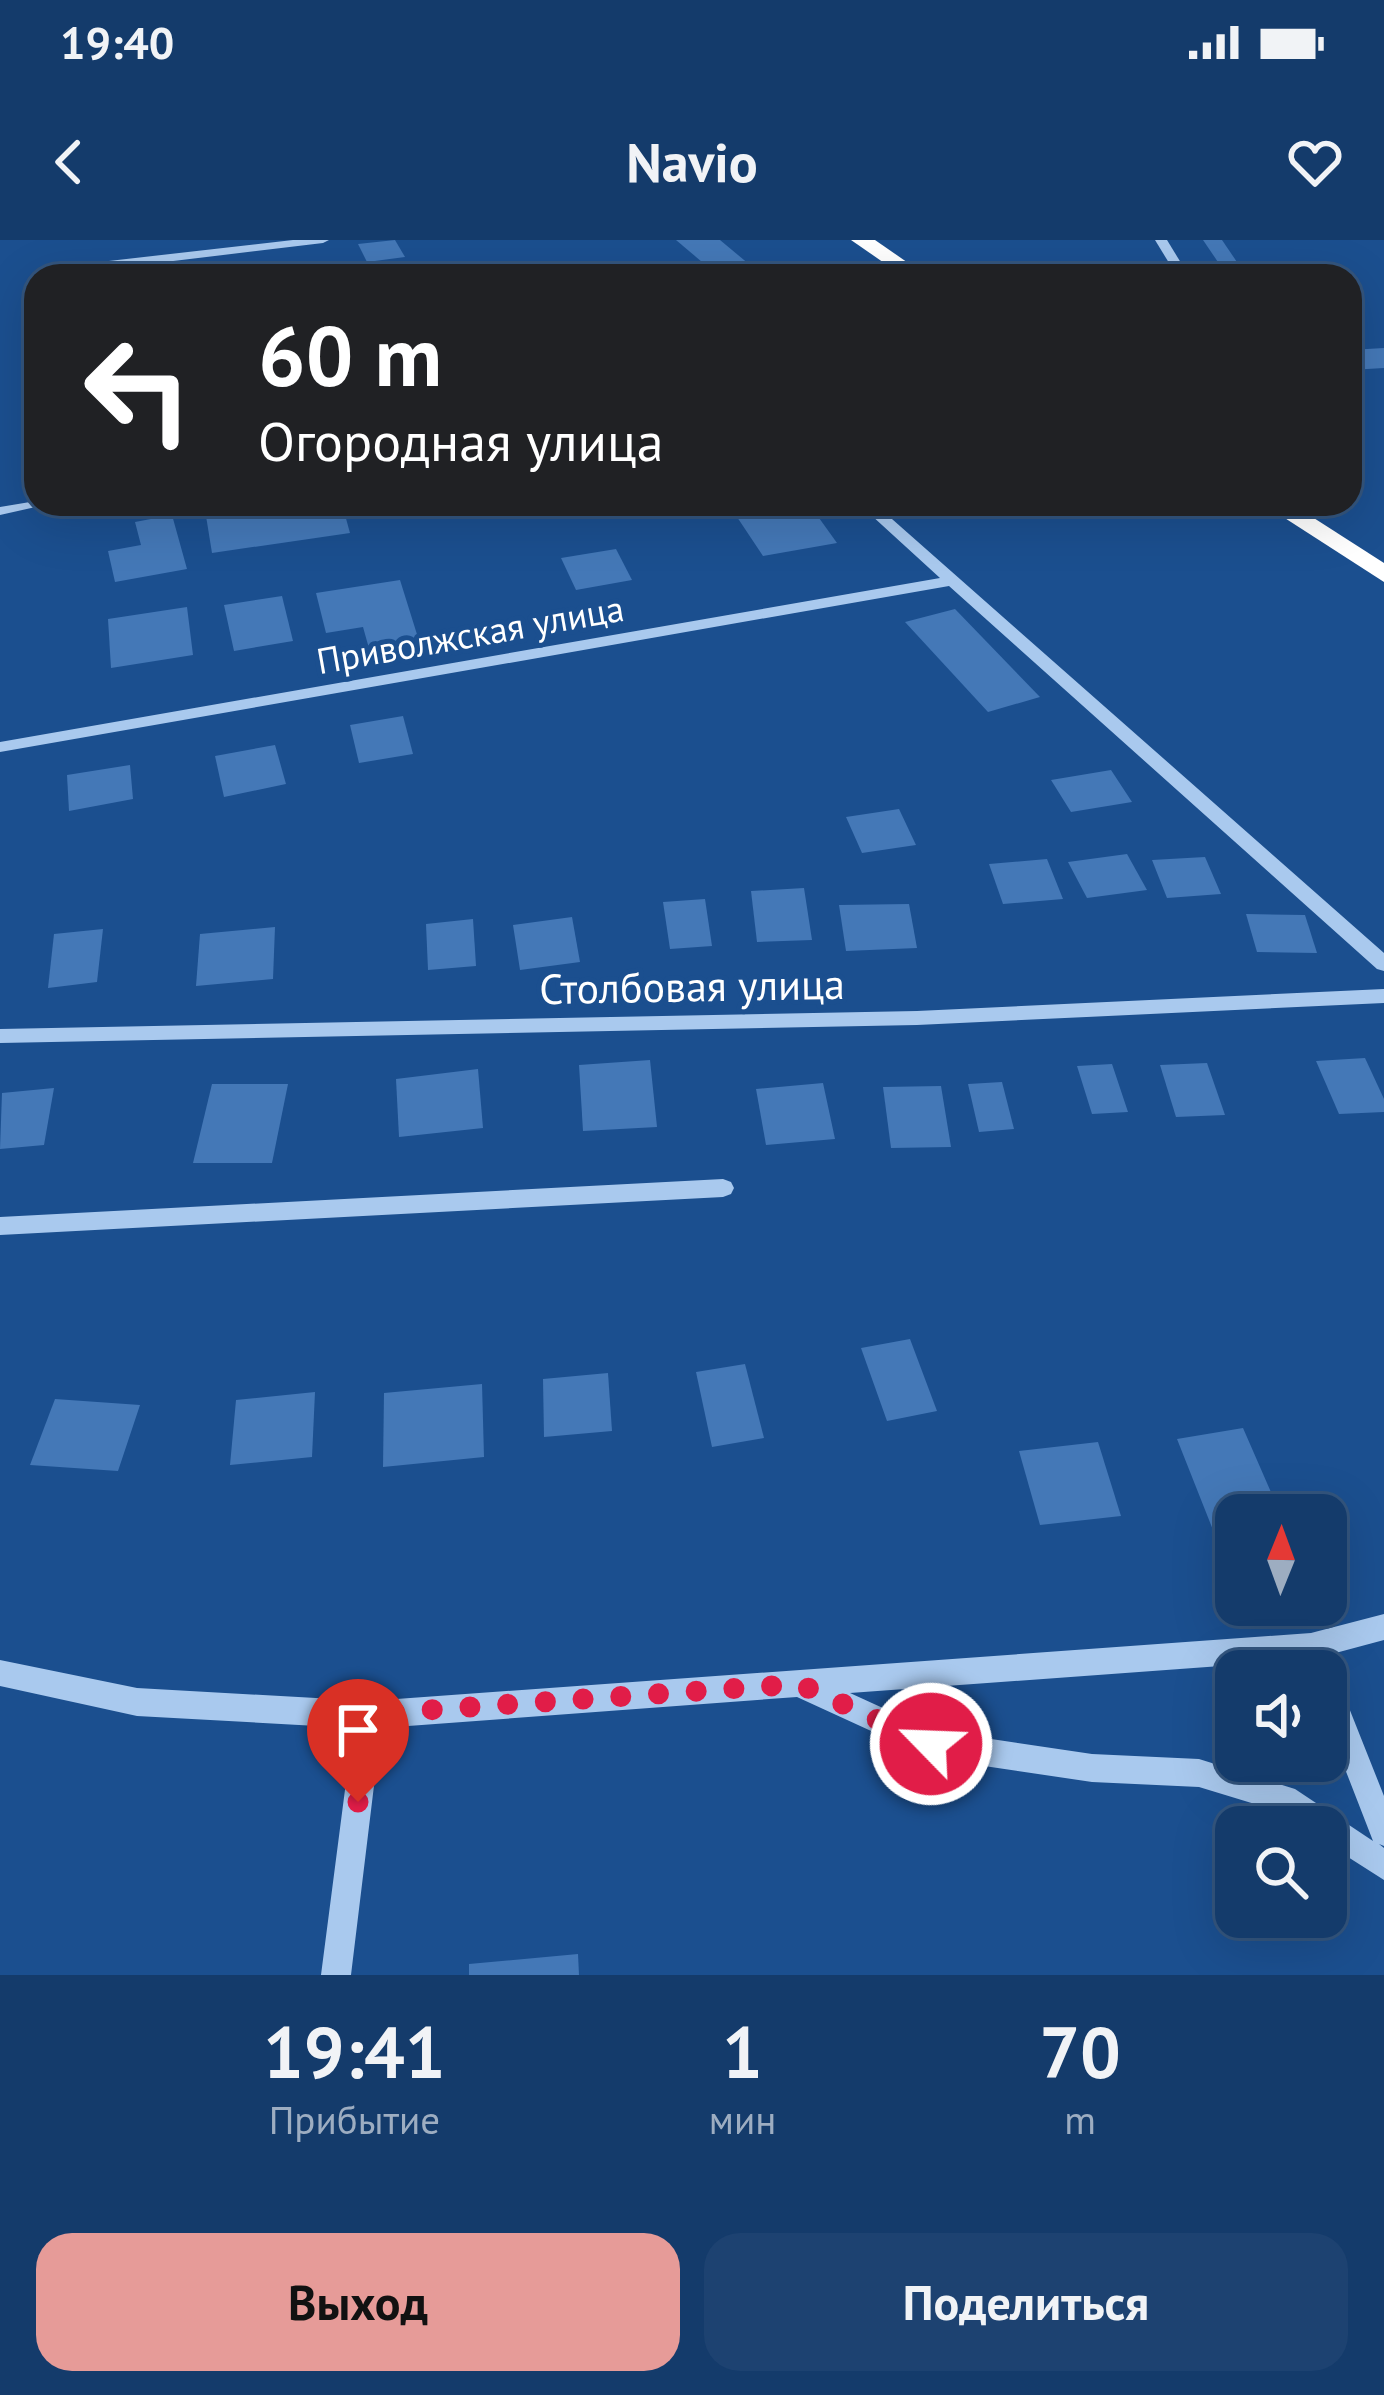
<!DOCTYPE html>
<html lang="ru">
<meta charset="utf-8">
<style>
:root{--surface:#143b6b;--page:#1d4271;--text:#f1f3f6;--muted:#9dadc1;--line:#33557e;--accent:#e69b98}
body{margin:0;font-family:"PT Sans",sans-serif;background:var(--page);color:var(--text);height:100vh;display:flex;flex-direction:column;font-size:45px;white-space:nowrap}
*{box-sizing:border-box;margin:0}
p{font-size:39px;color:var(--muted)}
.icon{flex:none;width:66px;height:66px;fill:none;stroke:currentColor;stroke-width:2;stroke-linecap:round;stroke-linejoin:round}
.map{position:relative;height:1735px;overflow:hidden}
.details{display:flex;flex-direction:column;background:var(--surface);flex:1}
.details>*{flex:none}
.banner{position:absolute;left:24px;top:24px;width:1338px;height:252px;border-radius:36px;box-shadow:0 12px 48px #0002,0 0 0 3px var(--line);background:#202124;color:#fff;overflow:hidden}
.needle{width:78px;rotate:1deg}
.buttons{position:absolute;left:1215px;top:1254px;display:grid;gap:24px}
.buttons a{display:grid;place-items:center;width:132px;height:132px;border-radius:24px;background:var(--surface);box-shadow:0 12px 48px #0002,0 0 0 3px var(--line);font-size:60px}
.pin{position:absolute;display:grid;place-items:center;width:102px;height:102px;color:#fff;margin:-123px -51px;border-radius:50% 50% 50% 0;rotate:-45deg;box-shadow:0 0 12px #0007}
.pin .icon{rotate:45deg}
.me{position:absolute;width:132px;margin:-66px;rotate:294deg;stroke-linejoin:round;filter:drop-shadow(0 0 9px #0008)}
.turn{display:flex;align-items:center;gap:42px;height:252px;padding:0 36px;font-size:54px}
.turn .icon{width:156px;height:156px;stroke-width:2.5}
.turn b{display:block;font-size:84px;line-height:102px}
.eta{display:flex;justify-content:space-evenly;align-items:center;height:204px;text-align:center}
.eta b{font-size:72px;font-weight:600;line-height:84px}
.button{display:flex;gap:24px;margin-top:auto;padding:24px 36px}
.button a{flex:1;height:138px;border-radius:36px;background:var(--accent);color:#111;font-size:48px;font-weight:600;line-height:138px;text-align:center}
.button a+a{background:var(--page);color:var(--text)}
.status{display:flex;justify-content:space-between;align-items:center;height:84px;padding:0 60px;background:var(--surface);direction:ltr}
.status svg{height:33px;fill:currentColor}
header{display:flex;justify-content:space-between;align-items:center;height:156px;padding:0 36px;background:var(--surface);font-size:54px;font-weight:600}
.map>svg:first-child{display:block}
.building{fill:#4478b7}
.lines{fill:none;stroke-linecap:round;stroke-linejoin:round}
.minor{fill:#a9c9ee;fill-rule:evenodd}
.highway{fill:#fff;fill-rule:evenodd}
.route{stroke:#e11d48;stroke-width:21;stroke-dasharray:0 37.8}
.labels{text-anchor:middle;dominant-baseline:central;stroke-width:10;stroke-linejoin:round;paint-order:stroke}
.far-street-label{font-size:36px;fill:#fff;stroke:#1b4f8f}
.street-label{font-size:42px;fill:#fff;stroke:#1b4f8f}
</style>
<div class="status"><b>19:40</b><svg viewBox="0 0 49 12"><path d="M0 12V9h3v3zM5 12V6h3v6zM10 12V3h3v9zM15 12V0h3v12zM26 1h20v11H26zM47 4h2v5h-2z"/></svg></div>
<header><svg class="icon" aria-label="back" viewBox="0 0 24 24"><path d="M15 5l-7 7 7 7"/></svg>Navio<svg class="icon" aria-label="heart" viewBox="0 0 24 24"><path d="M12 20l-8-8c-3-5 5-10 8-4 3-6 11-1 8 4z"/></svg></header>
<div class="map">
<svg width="1384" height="1735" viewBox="0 0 1384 1735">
<rect width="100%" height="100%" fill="#1b4f8f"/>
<g class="building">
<path d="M395,0L405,17L367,22L358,4Z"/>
<path d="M676,0H720L750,25L715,33Z"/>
<path d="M1203,0H1222L1239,25H1220Z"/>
<path d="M601,22L615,36H558L553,31Z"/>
<path d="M1384,108V128L1350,130V110Z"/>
<path d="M290,264H342L350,293L212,313L206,276Z"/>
<path d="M773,264H809L837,303L763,316L733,271Z"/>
<path d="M172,275L187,329L115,342L108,311L141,305L135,282Z"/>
<path d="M616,309L632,340L576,350L561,318Z"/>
<path d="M400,340L420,404L370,412L363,387L326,393L316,353Z"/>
<path d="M282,356L293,401L234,411L224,365Z"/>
<path d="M187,367L193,415L111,428L108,379Z"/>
<path d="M955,369L1040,457L988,472L905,382Z"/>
<path d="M403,476L413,514L359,523L350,485Z"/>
<path d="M275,505L286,544L224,557L215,516Z"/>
<path d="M130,525L133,559L69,571L67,535Z"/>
<path d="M1111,530L1132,562L1071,572L1051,540Z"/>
<path d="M899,569L916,605L862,613L846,577Z"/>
<path d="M1127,614L1147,650L1087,658L1068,622Z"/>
<path d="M1205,617L1221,654L1167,658L1152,620Z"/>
<path d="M1047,619L1063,659L1003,664L989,624Z"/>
<path d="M804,648L812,700L757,702L751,651Z"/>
<path d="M705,659L712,706L670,709L663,662Z"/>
<path d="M909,664L917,708L846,711L839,665Z"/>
<path d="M1246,674L1305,675L1317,713L1257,712Z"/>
<path d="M572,677L580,722L520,730L513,685Z"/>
<path d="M473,679L476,726L428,730L426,684Z"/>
<path d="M275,687L273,739L196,746L200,694Z"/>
<path d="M103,689L97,742L48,748L54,694Z"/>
<path d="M1365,818L1384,859V872L1339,874L1316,821Z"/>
<path d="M650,820L657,887L583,891L579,825Z"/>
<path d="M1207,823L1225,875L1176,877L1160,825Z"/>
<path d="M1112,824L1128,872L1092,874L1077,826Z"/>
<path d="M478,829L483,888L399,897L396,839Z"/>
<path d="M1002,842L1014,889L979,892L968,844Z"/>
<path d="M823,843L835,899L766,905L756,849Z"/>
<path d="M212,844H288L272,923H193Z"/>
<path d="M941,846L951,907L891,908L883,847Z"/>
<path d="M54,848L44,905L0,909L2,853Z"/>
<path d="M910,1099L937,1171L887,1181L861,1108Z"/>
<path d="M745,1124L764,1198L712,1207L696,1132Z"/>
<path d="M608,1133L612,1191L544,1197L543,1139Z"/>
<path d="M482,1144L484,1217L383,1227L384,1153Z"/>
<path d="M315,1152L312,1217L230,1225L236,1160Z"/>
<path d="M55,1159L140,1165L118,1231L30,1225Z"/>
<path d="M1243,1188L1281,1275H1236V1286L1213,1290L1177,1199Z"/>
<path d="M1098,1202L1121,1276L1040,1285L1019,1211Z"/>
<path d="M578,1714L579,1735H469V1724Z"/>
</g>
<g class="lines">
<g class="minor">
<path d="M293,0H329L323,3L65,34L59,30L65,26Z"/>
<path d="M1155,0H1167L1189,36H1177Z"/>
<path d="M36,261V264H49L0,275V267Z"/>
<path d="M859,264H875L1384,713V731L1377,729L949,346L0,512V502L940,338Z"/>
<path d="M1384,749V763L917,785L0,803V789L917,771Z"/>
<path d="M723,939L731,942L734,948L731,954L723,957L0,995V977Z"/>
<path d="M1384,1374V1400L1328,1415L1384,1556V1606L1379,1604L1384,1608V1640L1326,1603V1587H1302L1278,1571L1199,1547L1092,1542L930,1518L797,1457L381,1488L351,1735H321L353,1488L137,1476L0,1446V1420L137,1448L369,1461L1311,1393ZM1303,1420L1307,1431H1326V1480L1373,1601L1295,1549L1199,1519L1092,1514L931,1490L850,1453Z"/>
</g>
<g class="highway">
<path d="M851,0H875L927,36H903Z"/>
<path d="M1263,264H1292L1384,323V342Z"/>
</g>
</g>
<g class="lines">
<path class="route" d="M358,1562L370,1474L799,1444L931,1504"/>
</g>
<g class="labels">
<g class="far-street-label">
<text transform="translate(470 394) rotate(-10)">Приволжская улица</text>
</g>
<g class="street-label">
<text transform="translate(692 746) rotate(-1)">Столбовая улица</text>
</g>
</g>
</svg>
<div class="buttons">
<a><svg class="needle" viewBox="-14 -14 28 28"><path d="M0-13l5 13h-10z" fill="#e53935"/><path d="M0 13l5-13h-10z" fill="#9dadc1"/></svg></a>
<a><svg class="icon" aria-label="sound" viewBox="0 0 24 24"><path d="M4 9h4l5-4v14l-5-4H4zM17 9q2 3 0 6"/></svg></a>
<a><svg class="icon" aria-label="search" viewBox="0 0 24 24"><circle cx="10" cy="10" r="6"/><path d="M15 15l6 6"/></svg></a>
</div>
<div class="pin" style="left:358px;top:1562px;background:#d93025"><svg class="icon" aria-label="arrive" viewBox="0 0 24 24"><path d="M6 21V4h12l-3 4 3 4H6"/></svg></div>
<svg class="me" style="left:931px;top:1504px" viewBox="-20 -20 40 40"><circle r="17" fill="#e11d48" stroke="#fff" stroke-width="3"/><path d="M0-11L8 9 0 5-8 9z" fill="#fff"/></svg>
<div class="banner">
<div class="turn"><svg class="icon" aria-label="left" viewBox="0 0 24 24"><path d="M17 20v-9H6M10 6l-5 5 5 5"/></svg><div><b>60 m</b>Огородная улица</div></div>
</div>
</div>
<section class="details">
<div class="eta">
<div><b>19:41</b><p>Прибытие</p></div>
<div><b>1</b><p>мин</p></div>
<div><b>70</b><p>m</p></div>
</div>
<div class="button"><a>Выход</a><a>Поделиться</a></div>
</section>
